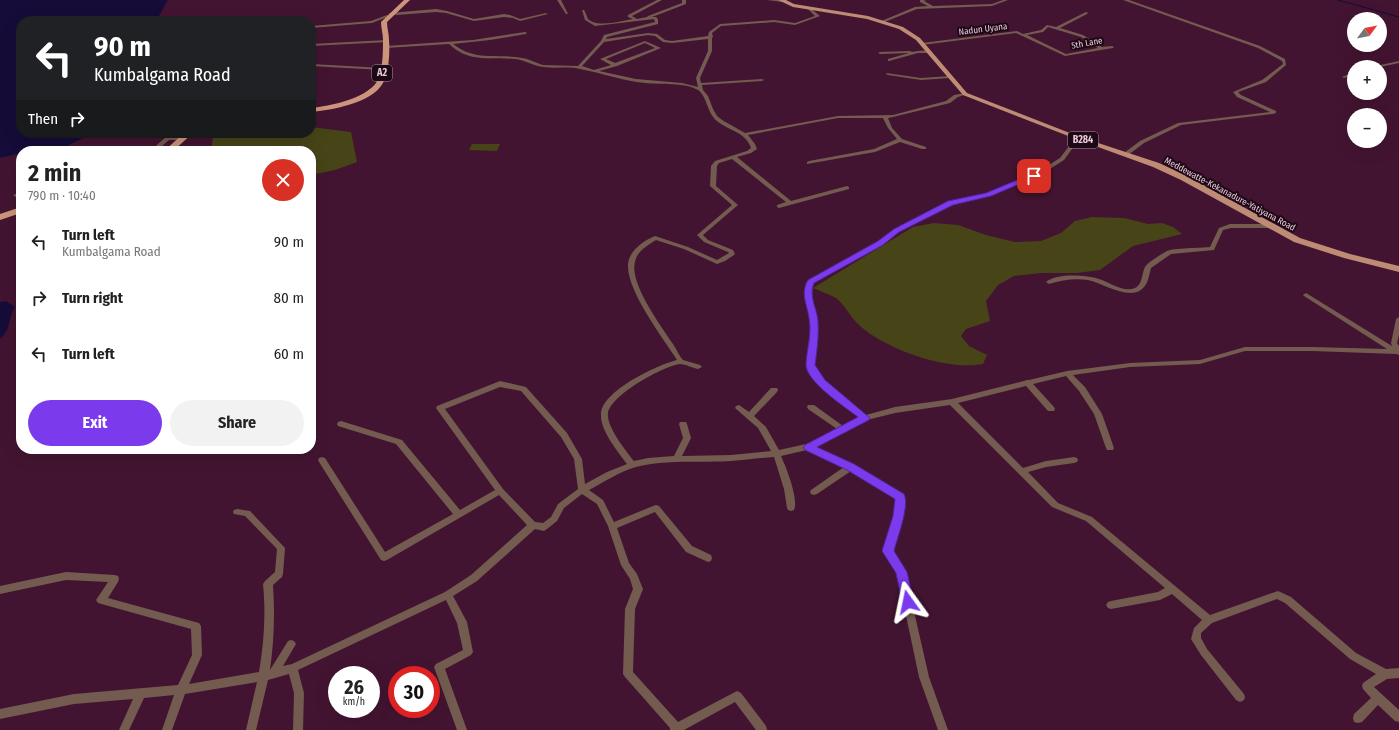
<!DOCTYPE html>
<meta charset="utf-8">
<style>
:root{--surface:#fff;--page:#f2f2f2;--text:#222;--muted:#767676;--accent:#7c3aed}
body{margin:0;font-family:"Fira Sans Condensed",sans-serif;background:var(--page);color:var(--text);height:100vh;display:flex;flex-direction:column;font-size:15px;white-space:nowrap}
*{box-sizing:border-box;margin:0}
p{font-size:13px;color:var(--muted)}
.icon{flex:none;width:22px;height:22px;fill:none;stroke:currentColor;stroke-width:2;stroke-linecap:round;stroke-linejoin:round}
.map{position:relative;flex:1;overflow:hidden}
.drawer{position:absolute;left:16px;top:146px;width:300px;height:308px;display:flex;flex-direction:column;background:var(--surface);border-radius:16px;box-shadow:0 4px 16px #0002}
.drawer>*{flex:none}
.hud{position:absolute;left:16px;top:16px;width:300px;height:122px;border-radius:16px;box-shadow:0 4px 16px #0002;background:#202124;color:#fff;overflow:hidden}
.needle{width:26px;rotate:58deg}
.tools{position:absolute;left:1347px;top:12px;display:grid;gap:8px}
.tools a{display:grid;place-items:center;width:40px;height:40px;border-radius:50%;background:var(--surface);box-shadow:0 4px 16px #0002;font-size:20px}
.speed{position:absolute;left:328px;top:666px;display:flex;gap:8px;font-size:20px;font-weight:700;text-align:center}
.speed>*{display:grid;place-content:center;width:52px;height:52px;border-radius:50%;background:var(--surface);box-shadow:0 4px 16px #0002;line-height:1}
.speed small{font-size:10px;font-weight:400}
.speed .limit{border:6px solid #d22;background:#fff;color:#111}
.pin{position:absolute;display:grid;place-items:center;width:34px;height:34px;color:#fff;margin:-17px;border-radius:8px;box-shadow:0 2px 6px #0006}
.me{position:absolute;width:44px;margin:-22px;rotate:348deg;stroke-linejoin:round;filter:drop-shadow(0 0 3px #0008)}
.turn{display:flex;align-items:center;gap:14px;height:84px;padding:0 12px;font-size:18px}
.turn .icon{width:52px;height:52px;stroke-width:2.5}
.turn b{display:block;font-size:28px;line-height:34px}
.then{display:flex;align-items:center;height:38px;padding:0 12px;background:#0003;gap:8px;font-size:15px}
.round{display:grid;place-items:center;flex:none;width:42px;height:42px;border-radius:21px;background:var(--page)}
.overview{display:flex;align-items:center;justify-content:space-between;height:68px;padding:0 12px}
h1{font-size:24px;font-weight:700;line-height:30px}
.primary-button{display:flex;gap:8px;margin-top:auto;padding:8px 12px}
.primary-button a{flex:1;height:46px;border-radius:24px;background:var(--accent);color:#fff;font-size:16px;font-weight:700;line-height:46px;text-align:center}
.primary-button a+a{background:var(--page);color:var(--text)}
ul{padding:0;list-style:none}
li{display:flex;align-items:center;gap:12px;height:56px;padding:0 12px}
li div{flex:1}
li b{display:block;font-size:15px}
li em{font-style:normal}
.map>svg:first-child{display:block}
.green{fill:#474417}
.water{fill:#150c39}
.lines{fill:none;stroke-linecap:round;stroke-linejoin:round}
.stream{stroke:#150c39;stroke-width:1}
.minor{fill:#735b4f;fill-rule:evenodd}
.primary{fill:#be8b74;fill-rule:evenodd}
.trunk{fill:#cc947b;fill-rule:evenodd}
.route{fill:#7c3aed;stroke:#51269a}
.labels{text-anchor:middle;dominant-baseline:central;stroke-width:4;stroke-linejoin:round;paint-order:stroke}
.far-street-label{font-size:9px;fill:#e8c9d9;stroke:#1d0915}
.shield{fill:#1d0915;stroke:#ab8f9e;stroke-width:1}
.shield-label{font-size:10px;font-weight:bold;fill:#e8c9d9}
</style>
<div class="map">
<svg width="1399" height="730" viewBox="0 0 1399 730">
<rect width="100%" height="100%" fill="#431431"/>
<g class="green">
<path d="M311,127L351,132L357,162L335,170L311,175V151L211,150L213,138L218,133H311Z"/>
<path d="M472,144H500L497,151L469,150Z"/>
<path d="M1092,217L1124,218L1148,224L1162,223L1173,227L1182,234L1133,246L1100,270L1077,273H1041L1014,276L998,285L986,301L990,321L966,329L961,336L969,346L987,355L983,364C948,371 887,350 860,326C851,318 845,305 836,298C829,294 820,291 813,288L913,227L934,223L958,225L986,235L1015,242L1041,241L1061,233L1075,221Z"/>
</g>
<g class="water">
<path d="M0,0H168L156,21H21V133H93L57,151H21V153L0,158Z"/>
<path d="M6,301L15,307C7,319 12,329 0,339V302Z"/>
</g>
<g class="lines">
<path class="stream" d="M1338,0L1399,17"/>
<g class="minor">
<path d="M557,0H561L568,14H566Z"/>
<path d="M657,0H662L632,16L637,19L647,17L648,16L682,3V0H686V4L652,17H656L658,19V24L607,37L606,39L648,33L657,34L665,40L672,41L708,36L709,32L720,24L774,20L795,23L815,16L808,9L810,8L820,16L795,25L774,22L721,26L712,33L713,37L712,38V51L700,78L701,83L762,79L764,80L762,81L702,85L703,90L708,96L713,109L717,116L722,120L745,133L838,116L893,115L946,101L954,95L965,93L967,94L958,97L950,103L893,117L888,118L892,128L902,139L926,147V149H922L900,142L875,152L807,164V162L809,161L874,149L897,139L888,128L883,118H838L748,135L755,144L757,149L751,153L737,157L791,201L847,186L849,187V189L779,208L777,207V205L786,202L732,159L719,163L717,166L716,186L738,205L703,235L708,240L733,250L735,254L734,255L725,261L717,264L684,249L656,240C647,246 637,251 635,262C629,283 661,326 673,344C675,347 680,357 683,360C686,361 697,364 700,365L702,367L698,369C692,368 686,364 680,364C663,366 611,395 608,413C606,426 626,451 634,461L648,458L674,456L683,438L679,424L680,422H686L687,424L691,438L682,456L731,455L771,451L758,428L735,408L736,406L739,405L749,412L771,388H777L778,390L777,392L754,416L766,427L779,450L806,444L837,429L808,409L807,407L808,405H814L843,426L860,418C846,406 808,381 807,363C807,356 810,351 810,344C811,336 811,328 811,320C810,306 802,294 809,281L879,242L895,230L948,202L986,194L1041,170L1060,158L1076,137H1080V138L1064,160L1045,172L990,196L952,204L899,232L883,244L814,283C809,297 817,308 817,322C818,329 818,336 817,343C817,350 813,357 814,364C817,380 854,404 866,415L895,407L952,399L1024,381L1027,380H1029L1067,371L1130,363L1200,360L1245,347H1312L1387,349L1304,296L1303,295L1306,293L1392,346L1391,343L1396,319L1399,317V335L1397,343L1399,346V355L1396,354L1312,351H1245L1200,364L1130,367L1073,375L1085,387L1102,414L1114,448L1113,450H1107L1106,448L1094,414L1079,391L1066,376L1033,384L1054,407L1055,409L1054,411H1048L1026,386L958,403L1023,468L1046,461L1074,457L1077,458L1078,460L1077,462L1074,463L1046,467L1028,472L1058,503L1092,517L1210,615L1278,591L1291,597L1356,653L1386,669L1399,668V678L1387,679L1374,687L1399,710V722L1395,721L1378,705L1362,722L1358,723L1354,722L1353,718L1354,714L1371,698L1363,689L1362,686L1363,683L1376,674L1350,659L1285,603L1277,599L1212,623L1201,633V638L1207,649L1244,694L1245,697L1244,700L1240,702L1236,700L1201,655L1191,639L1194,628L1202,620L1172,594L1160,600L1111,609L1108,608L1106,605L1108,602L1111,601L1158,592L1165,588L1086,521L1052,507L950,405L895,413L867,420L815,447L854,465L903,495L904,497L902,516L892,551L905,572L929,677L948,730H938L919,677L897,573L884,551L894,516L896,498L851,471L817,494L814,495L811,494L810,492L811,490L844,467L807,450L781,456C786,467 799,499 794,510L791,511L788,510L787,508L784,489L774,457C760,458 745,460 731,461C699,463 666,459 636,467C619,472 604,482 589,490L603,500L614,522L653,506L656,505L659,506L692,546L711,555L712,558L711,561L708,562L686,552L655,512L617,528L629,563L637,574L643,589L635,609L633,672L678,722L737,691L741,693L766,726L767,730H756L735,702L684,730H670V728L625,677L623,674L625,609L633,589L630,579L621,565L608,526L597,504L582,494L564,508L557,521L547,529L544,531L535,529L477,581L453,596L467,622L473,652L471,655L445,669L467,730H457L434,667L436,664L463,650L457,623L446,600L298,670L304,693L303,730H293L294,693L289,674L268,680L256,730H246L257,682L185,694L172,730H162L174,695L144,698L129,730H119L133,699L74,704L0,719V709L74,694L178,685L192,655L191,629L98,603L96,600L108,582L66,580L0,594V586L66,572L115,575L118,576L119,579L118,582L108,598L199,623L201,626L202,655L189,684L259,672C264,643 266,614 263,584L265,581L275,572L277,549L245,516L234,514L233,512L234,510L237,509L250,511L285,548L283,574L282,577L273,585C275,614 274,642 270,670L288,641L291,640L294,641L296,644L283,666L292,664L445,592L471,575L527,525L499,495L387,560L384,561L381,560L319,462L318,460L319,458L322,457L325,458L385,552L453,514L396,444L338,426L337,424L338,422L341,421L402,440L460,510L495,490L436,408L437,406L500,381L526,387L567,433L582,459L585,484L607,472L627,464C618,452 601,431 601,416C599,392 657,365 677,360C663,338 626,290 628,264C629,251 644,240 655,236L688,247L717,260L729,253L728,252L704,242L697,235L732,205L710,186L711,166L715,161L747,151L751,148C746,132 729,131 717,121C707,113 707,96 698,90C685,82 660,85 645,83C623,81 602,73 580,69C568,66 556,69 544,67C533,66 525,60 515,59C490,57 469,63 449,44L386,48L384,47L386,46L473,40L525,32L527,33L526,34L490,40L453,44C476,62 496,53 522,58C530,59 536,63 543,65L578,66L601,41L604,35L655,22L654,19L595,26L585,20L582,10H584C586,13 587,17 588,19C597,28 621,21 633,19L628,17V15ZM648,35L655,36L663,42L672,43L708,39V51L696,78L698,87L682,83L636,79L599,71L617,66L661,48L645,41L600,59L611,65L594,70L582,66L604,42ZM645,43L655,48L615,63L606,59ZM500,387L521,391L561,437L574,459L578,489L558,504L551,517L543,523L535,522L503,489L445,409Z"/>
<path d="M767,0H782L784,1L782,2Z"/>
<path d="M920,0H926L924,1L933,6L992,4L1003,0H1008L992,6L917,9L882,23L879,22L915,7L928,6L920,2Z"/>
<path d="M1123,0H1129L1260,46L1285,59L1286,65L1266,82L1238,92L1241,95L1276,111V113L1273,114L1181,125L1144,143L1128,155H1124V153L1140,141L1178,123L1270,112L1237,97L1233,92L1262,80L1283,64L1282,61L1258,48Z"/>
<path d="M436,9L447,11L474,19L504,14L510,15L520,19L546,13L548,14L520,21L513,18L504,17L474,21L446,13L436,12L397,15L388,14L390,13Z"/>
<path d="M1086,12L1088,13L1087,14L1060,28L1083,35L1102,47L1112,46L1114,47L1113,48L1065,56L1016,33L922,45L920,44L922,43L1017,31L1023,34L1041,30L1047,25L1056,27ZM1048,27L1081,37L1098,48L1066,54L1027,35L1043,32Z"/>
<path d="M387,15L390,16L372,23L311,28V26L371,21Z"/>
<path d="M387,40H388V42L311,46V44Z"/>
<path d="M910,51L912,52C918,51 926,49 931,52L929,53H918L889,61H888V59L909,53L880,54L878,53L880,52Z"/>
<path d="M1399,61V63L1380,67H1371Z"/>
<path d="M311,64L383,68L385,69L383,70L311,66Z"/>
<path d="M1354,72V75L1344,78L1342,77Z"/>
<path d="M886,73L921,78L950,76L952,77L950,78L921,80L888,75L886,74Z"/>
<path d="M166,137L182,138L184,139L182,140H169L156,151H150Z"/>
<path d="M21,192V196L16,197L13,195Z"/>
<path d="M1230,224H1271L1274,226L1271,228H1231L1223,230L1214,250L1171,254L1151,268C1150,272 1149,276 1148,280C1138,307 1106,284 1088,280C1075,278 1062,280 1049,284L1046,282C1057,273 1086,275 1099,279C1109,282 1121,291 1131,289C1143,288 1141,275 1145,267C1147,263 1163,253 1167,251C1173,248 1201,248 1210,247L1219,228Z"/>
</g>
<path class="primary" d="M778,0H786L794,4L868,16L903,27L920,38L967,93L1080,137L1159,163L1187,176L1300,238L1350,254L1399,266V272L1344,258L1294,242L1181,180L1153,167L1076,139L963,95L916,40L899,29L867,19L793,7Z"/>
<g class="trunk">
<path d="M404,0H410L387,22C387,28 389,34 389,40C390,53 389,71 383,83C372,103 332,110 311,112V108C330,106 364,99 376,83C383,72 383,53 383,40C383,34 381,28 381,22Z"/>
<path d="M184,133H193L173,151H164Z"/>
<path d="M21,207V213L0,220V214Z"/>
</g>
</g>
<path class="route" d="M1032,174L1038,176L991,196L953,205L899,232L883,245L814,283C808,296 817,308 818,321C819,336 817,350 815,365L825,380L870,418L869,420L817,447L854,464L904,494C910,506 897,538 894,551L907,572L914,602L912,606L908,607L903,606L902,602L896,573L882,551L893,516L895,499L847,470L805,450L803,447L805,445L858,417C845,407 805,381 806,364C807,348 812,334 809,318C807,304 800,293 808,280L878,241L894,229L948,201L986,193Z"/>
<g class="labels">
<g class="far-street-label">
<text transform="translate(983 29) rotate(-7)">Nadun Uyana</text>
<text transform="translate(1087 43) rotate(-10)">5th Lane</text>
<text transform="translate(1230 194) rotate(28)">Meddewatte-Kekanadure-Yatiyana Road</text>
</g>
<g class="shield">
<rect x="372" y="65" width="20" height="16" rx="3"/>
<rect x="1068" y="132" width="30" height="16" rx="3"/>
</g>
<g class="shield-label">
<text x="382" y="73">A2</text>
<text x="1083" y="140">B284</text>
</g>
</g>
</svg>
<div class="tools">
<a><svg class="needle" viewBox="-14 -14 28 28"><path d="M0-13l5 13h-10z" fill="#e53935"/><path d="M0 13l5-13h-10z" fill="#767676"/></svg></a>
<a>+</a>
<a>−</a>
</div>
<div class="speed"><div>26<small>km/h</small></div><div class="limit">30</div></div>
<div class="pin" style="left:1034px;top:176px;background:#d93025"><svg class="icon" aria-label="arrive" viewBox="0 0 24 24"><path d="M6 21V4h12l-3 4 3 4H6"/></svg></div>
<svg class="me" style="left:908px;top:602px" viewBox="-20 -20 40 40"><path d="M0-17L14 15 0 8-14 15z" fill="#7c3aed" stroke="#fff" stroke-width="4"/></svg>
<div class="hud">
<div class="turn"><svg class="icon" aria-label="left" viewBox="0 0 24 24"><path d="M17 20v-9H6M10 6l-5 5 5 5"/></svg><div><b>90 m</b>Kumbalgama Road</div></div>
<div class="then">Then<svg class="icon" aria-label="right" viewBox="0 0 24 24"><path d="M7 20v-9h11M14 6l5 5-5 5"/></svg></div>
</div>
<section class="drawer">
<div class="overview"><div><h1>2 min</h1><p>790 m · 10:40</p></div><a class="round" style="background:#d93025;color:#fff"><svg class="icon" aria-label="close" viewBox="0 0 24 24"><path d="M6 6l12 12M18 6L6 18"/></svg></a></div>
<ul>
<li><svg class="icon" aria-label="left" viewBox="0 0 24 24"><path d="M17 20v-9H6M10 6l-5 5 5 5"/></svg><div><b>Turn left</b><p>Kumbalgama Road</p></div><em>90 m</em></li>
<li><svg class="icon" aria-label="right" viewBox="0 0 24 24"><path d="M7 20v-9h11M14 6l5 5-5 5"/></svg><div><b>Turn right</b></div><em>80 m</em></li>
<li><svg class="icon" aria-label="left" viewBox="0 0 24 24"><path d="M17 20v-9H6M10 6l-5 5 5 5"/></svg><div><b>Turn left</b></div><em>60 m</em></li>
</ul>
<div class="primary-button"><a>Exit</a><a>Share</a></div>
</section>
</div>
